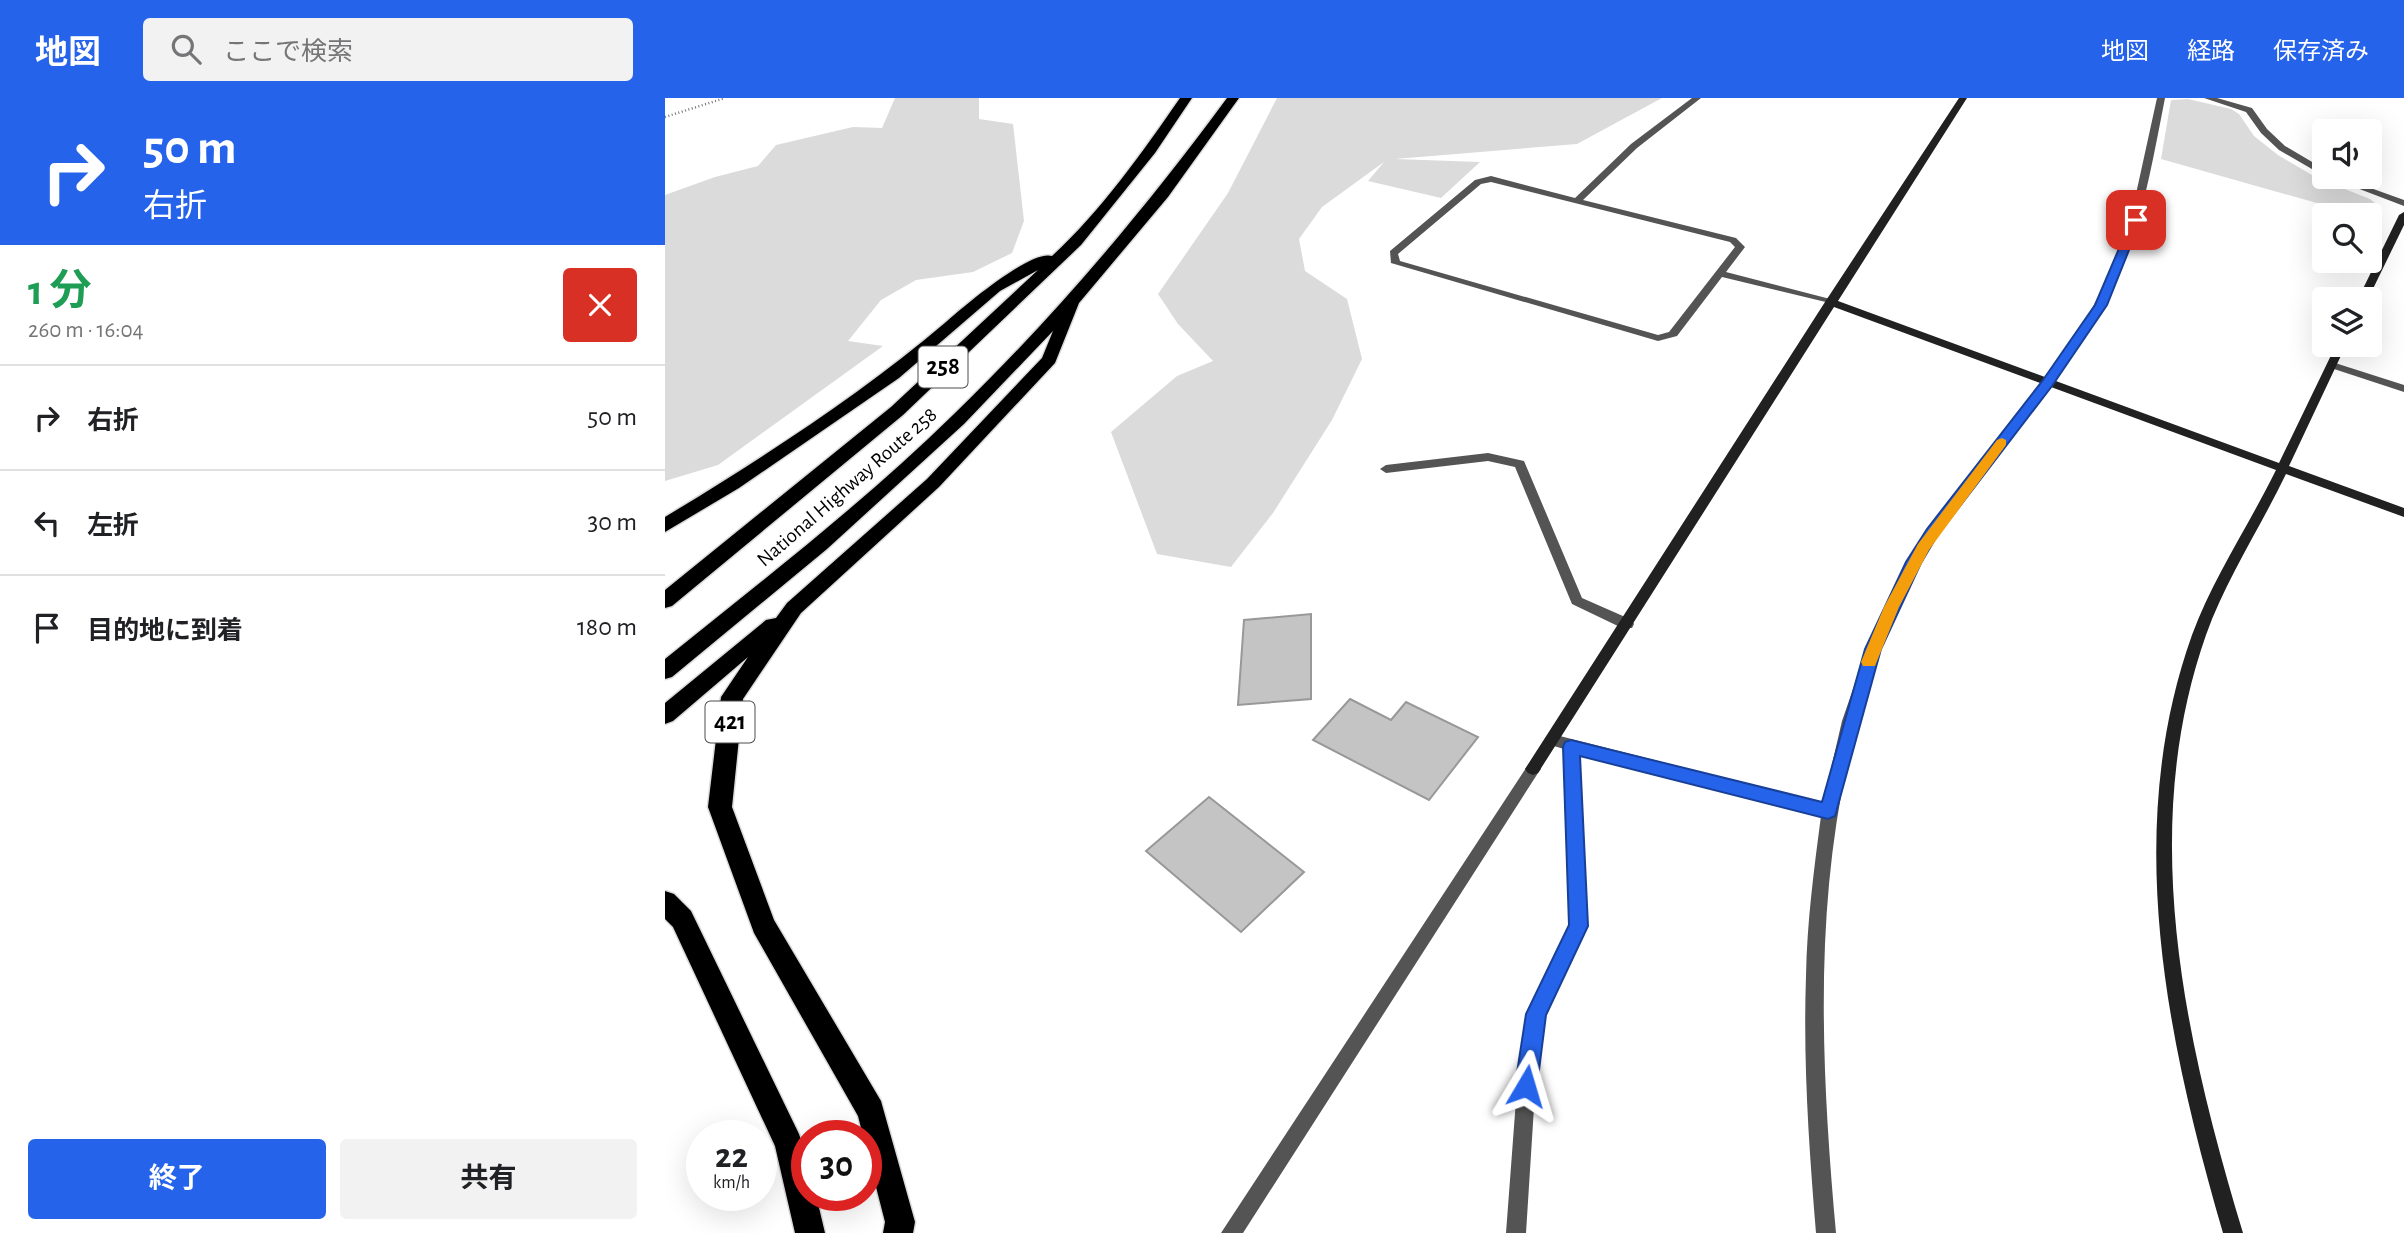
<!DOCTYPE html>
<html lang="ja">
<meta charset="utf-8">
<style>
:root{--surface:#fff;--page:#f2f2f2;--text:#202124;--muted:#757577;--line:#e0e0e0;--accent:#2563eb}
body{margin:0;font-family:"Alegreya Sans","Noto Sans JP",sans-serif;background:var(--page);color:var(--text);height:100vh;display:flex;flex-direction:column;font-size:26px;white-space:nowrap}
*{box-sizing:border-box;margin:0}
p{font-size:23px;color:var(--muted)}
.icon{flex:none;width:38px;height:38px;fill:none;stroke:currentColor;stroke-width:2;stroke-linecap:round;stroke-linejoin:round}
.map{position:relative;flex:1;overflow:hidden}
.sheet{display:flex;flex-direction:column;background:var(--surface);width:665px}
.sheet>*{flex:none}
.top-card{background:#2563eb;color:#fff;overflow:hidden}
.controls{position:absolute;left:1647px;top:21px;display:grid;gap:14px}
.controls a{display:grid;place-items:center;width:70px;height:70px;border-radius:7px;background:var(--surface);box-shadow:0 7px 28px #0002;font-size:35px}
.speed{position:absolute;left:21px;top:1022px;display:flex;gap:14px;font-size:35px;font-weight:700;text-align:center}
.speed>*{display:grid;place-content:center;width:91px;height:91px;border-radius:50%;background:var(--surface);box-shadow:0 7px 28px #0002;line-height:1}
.speed small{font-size:18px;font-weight:400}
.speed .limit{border:10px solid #d22;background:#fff;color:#111}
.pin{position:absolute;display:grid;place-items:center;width:60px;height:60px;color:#fff;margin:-30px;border-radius:14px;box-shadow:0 4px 10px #0006}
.me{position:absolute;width:77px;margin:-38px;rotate:7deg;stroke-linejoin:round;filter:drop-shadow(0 0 5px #0008)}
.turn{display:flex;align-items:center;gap:24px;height:147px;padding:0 28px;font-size:32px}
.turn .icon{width:91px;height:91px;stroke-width:2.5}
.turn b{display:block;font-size:49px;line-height:60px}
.round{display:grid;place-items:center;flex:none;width:74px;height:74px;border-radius:7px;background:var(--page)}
.overview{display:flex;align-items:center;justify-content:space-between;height:119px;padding:0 28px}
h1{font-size:42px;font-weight:700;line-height:52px;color:#1e9e55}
.button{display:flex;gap:14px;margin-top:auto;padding:14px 28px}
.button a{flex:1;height:80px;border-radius:7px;background:var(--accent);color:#fff;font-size:28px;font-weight:700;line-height:80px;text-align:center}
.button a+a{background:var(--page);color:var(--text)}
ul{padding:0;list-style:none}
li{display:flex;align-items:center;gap:21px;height:105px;padding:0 28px;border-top:2px solid var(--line)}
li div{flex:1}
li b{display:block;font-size:26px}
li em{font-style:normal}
header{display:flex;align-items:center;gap:42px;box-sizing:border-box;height:98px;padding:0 35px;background:var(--accent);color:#fff}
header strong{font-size:33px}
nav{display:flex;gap:38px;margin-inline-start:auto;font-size:24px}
.search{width:490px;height:63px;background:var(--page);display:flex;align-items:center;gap:18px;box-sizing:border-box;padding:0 24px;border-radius:7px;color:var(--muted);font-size:26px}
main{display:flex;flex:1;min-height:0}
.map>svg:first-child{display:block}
.green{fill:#dbdbdb}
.building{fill:#c4c4c4;stroke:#989898;stroke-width:2}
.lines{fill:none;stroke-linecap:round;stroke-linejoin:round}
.highway-casing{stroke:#dbdbdb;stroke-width:3}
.path{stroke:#767676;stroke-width:2.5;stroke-dasharray:1 2.5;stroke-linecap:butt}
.street{fill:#545454;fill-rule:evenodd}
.secondary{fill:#212121;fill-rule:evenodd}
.highway{fill:#000;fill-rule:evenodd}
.route{fill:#2563eb;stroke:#184099;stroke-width:2}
.slow{fill:#f59e0b}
.labels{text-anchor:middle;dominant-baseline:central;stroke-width:5;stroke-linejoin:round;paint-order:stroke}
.far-street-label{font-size:21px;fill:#000;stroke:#fff}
.shield{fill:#fff;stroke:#4c4c4c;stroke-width:2}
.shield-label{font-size:24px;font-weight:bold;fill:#000}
</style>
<header>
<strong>地図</strong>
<div class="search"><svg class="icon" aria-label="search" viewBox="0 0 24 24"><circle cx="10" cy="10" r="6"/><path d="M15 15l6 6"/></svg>ここで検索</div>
<nav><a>地図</a><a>経路</a><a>保存済み</a></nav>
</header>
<main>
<section class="sheet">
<div class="top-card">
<div class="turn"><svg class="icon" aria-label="right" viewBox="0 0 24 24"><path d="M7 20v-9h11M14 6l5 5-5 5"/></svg><div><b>50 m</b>右折</div></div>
</div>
<div class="overview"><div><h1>1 分</h1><p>260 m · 16:04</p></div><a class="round" style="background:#d93025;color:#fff"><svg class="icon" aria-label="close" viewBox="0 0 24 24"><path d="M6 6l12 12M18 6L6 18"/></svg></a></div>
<ul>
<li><svg class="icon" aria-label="right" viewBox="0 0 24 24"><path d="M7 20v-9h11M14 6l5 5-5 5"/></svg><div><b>右折</b></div><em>50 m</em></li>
<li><svg class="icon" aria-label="left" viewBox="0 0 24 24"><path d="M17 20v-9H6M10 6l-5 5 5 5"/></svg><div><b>左折</b></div><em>30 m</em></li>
<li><svg class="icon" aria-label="arrive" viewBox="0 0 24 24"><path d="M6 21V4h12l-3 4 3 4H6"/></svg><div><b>目的地に到着</b></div><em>180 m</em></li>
</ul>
<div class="button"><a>終了</a><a>共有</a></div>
</section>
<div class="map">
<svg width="1739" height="1135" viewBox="0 0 1739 1135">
<rect width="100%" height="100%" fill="#fff"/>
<g class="green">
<path d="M230,0H314V21L348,26L359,123L347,155L308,174L251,182L216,202L183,243L218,248L53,367L0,383V97L50,79L93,68L111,47L188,29L217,30Z"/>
<path d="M612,0H997L912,46L730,61L815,64L776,100L703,83L719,64L657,109L634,141L640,173L682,201L697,261L667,322L608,415L566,469L492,456L446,334L512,278L548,263L513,226L493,196L563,95Z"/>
<path d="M1523,1L1566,11L1574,16L1589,38L1613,57L1652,80L1705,101L1717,111L1714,123L1705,120L1704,117H1694L1496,61L1506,2Z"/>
</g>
<g class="building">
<path d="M646,516V601L573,607L579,522Z"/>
<path d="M685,601L726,622L741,604L813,639L764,702L648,642Z"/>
<path d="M544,699L639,774L576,834L481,753Z"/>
</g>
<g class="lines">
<g class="highway-casing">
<g id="highway">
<path d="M515,0H527L490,55L416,147L238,317L7,508L0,510V492L226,309L373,172L335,193L234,280L74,390L0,434V419C97,360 194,298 281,224C298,209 366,151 387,158C436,113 477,55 515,0Z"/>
<path d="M562,0H574L503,99L414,205L390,265L274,389L136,515L78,601L67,709L109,822L216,1003L250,1124L248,1135H218L220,1124L201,1050V1038H198L193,1018L89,835L43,709L56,599L83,559L8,623L0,626V605L101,522L111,520L122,505L262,381L377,260L388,233L299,326L162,451L7,579L0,581V561C98,482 198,405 288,317C390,218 478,114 562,0Z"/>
<path d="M0,793L9,796L26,813L134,1036L142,1060V1097H151L160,1135H130L110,1048L8,829L0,821Z"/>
</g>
</g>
<path class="path" d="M0,19L60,0"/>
<g class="street">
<path d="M1027,0H1036L972,50L918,102L1071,140L1080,149L1061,174L1169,202V206L1057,179L1012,238L993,243L726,165L725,153L810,82L826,78L910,100L966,46ZM826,84L1065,144L1070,149L1004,234L993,237L735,163L733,156L816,86Z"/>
<path d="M1492,0H1500C1486,71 1474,147 1438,211C1429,229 1416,245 1404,262C1373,305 1341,347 1308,389C1290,413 1269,437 1255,464C1144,677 1150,902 1171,1135H1151C1144,1049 1138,964 1141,878C1142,824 1149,771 1156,718L914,655L921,828L880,917L872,962L861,1135H841L854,962L862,916L905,828L899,651L882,646L880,642L882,638L887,636L1158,705L1177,623L1205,542L1243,464L1272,420L1365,299L1418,227L1443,181L1469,105Z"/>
<path d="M1539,0H1552L1587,10L1602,31L1620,48L1659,71V78L1614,52L1596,35L1581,14Z"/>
<path d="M1663,79H1675L1739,102V108Z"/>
<path d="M1667,264L1739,287V294L1663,269L1662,267Z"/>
<path d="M823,355L859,363L917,500L967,522L969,526L967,530H957L907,506L850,369L823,363L721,375L715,371L721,367Z"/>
<path d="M868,665L873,667L876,671L873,675L578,1135H556L863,667Z"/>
</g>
<g class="secondary">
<path d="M1294,0H1302L1173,203L1614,365L1671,247H1681L1624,368L1739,410V419L1621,376C1595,430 1561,481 1541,537C1472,733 1520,943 1578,1135H1558C1502,942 1457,733 1527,537C1548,480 1584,427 1611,372L1169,209L873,675L868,677L863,675L860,671L1160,204Z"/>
<path d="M1739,114V127L1703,201H1693L1734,117Z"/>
</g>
<use href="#highway" class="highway"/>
</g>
<path class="route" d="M1467,120L1476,122L1442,207L1387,288L1272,438L1256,465L1216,551L1170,718L1163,721L915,658L923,828L881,917L872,988L868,995L861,998L854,995L850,988L861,916L904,827L898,649L900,644L906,642L1157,704L1200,551L1241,464L1262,431L1378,282L1430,207Z"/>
<path class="slow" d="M1337,340L1341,342V347L1264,452L1234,509L1210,568H1198L1196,564L1219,509L1253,446L1332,342Z"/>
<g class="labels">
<g class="far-street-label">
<text transform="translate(182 389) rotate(-41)">National Highway Route 258</text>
</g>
<g class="shield">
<rect x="253.5" y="248.5" width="49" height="41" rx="5"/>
<rect x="40.5" y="603.5" width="49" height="41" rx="5"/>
</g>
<g class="shield-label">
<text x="278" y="269">258</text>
<text x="65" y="624">421</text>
</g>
</g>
</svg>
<div class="controls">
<a><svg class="icon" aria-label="sound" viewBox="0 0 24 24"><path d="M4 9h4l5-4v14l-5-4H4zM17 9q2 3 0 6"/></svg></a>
<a><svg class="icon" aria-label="search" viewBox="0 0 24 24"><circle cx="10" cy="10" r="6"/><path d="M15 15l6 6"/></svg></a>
<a><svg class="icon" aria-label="layers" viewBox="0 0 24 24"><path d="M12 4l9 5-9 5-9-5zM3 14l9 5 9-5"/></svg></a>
</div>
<div class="speed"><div>22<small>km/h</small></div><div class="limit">30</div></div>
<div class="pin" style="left:1471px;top:122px;background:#d93025"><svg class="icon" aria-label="arrive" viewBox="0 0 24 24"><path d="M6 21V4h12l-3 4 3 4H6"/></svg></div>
<svg class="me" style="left:861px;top:988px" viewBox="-20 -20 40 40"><path d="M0-17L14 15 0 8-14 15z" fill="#2563eb" stroke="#fff" stroke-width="4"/></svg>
</div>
</main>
